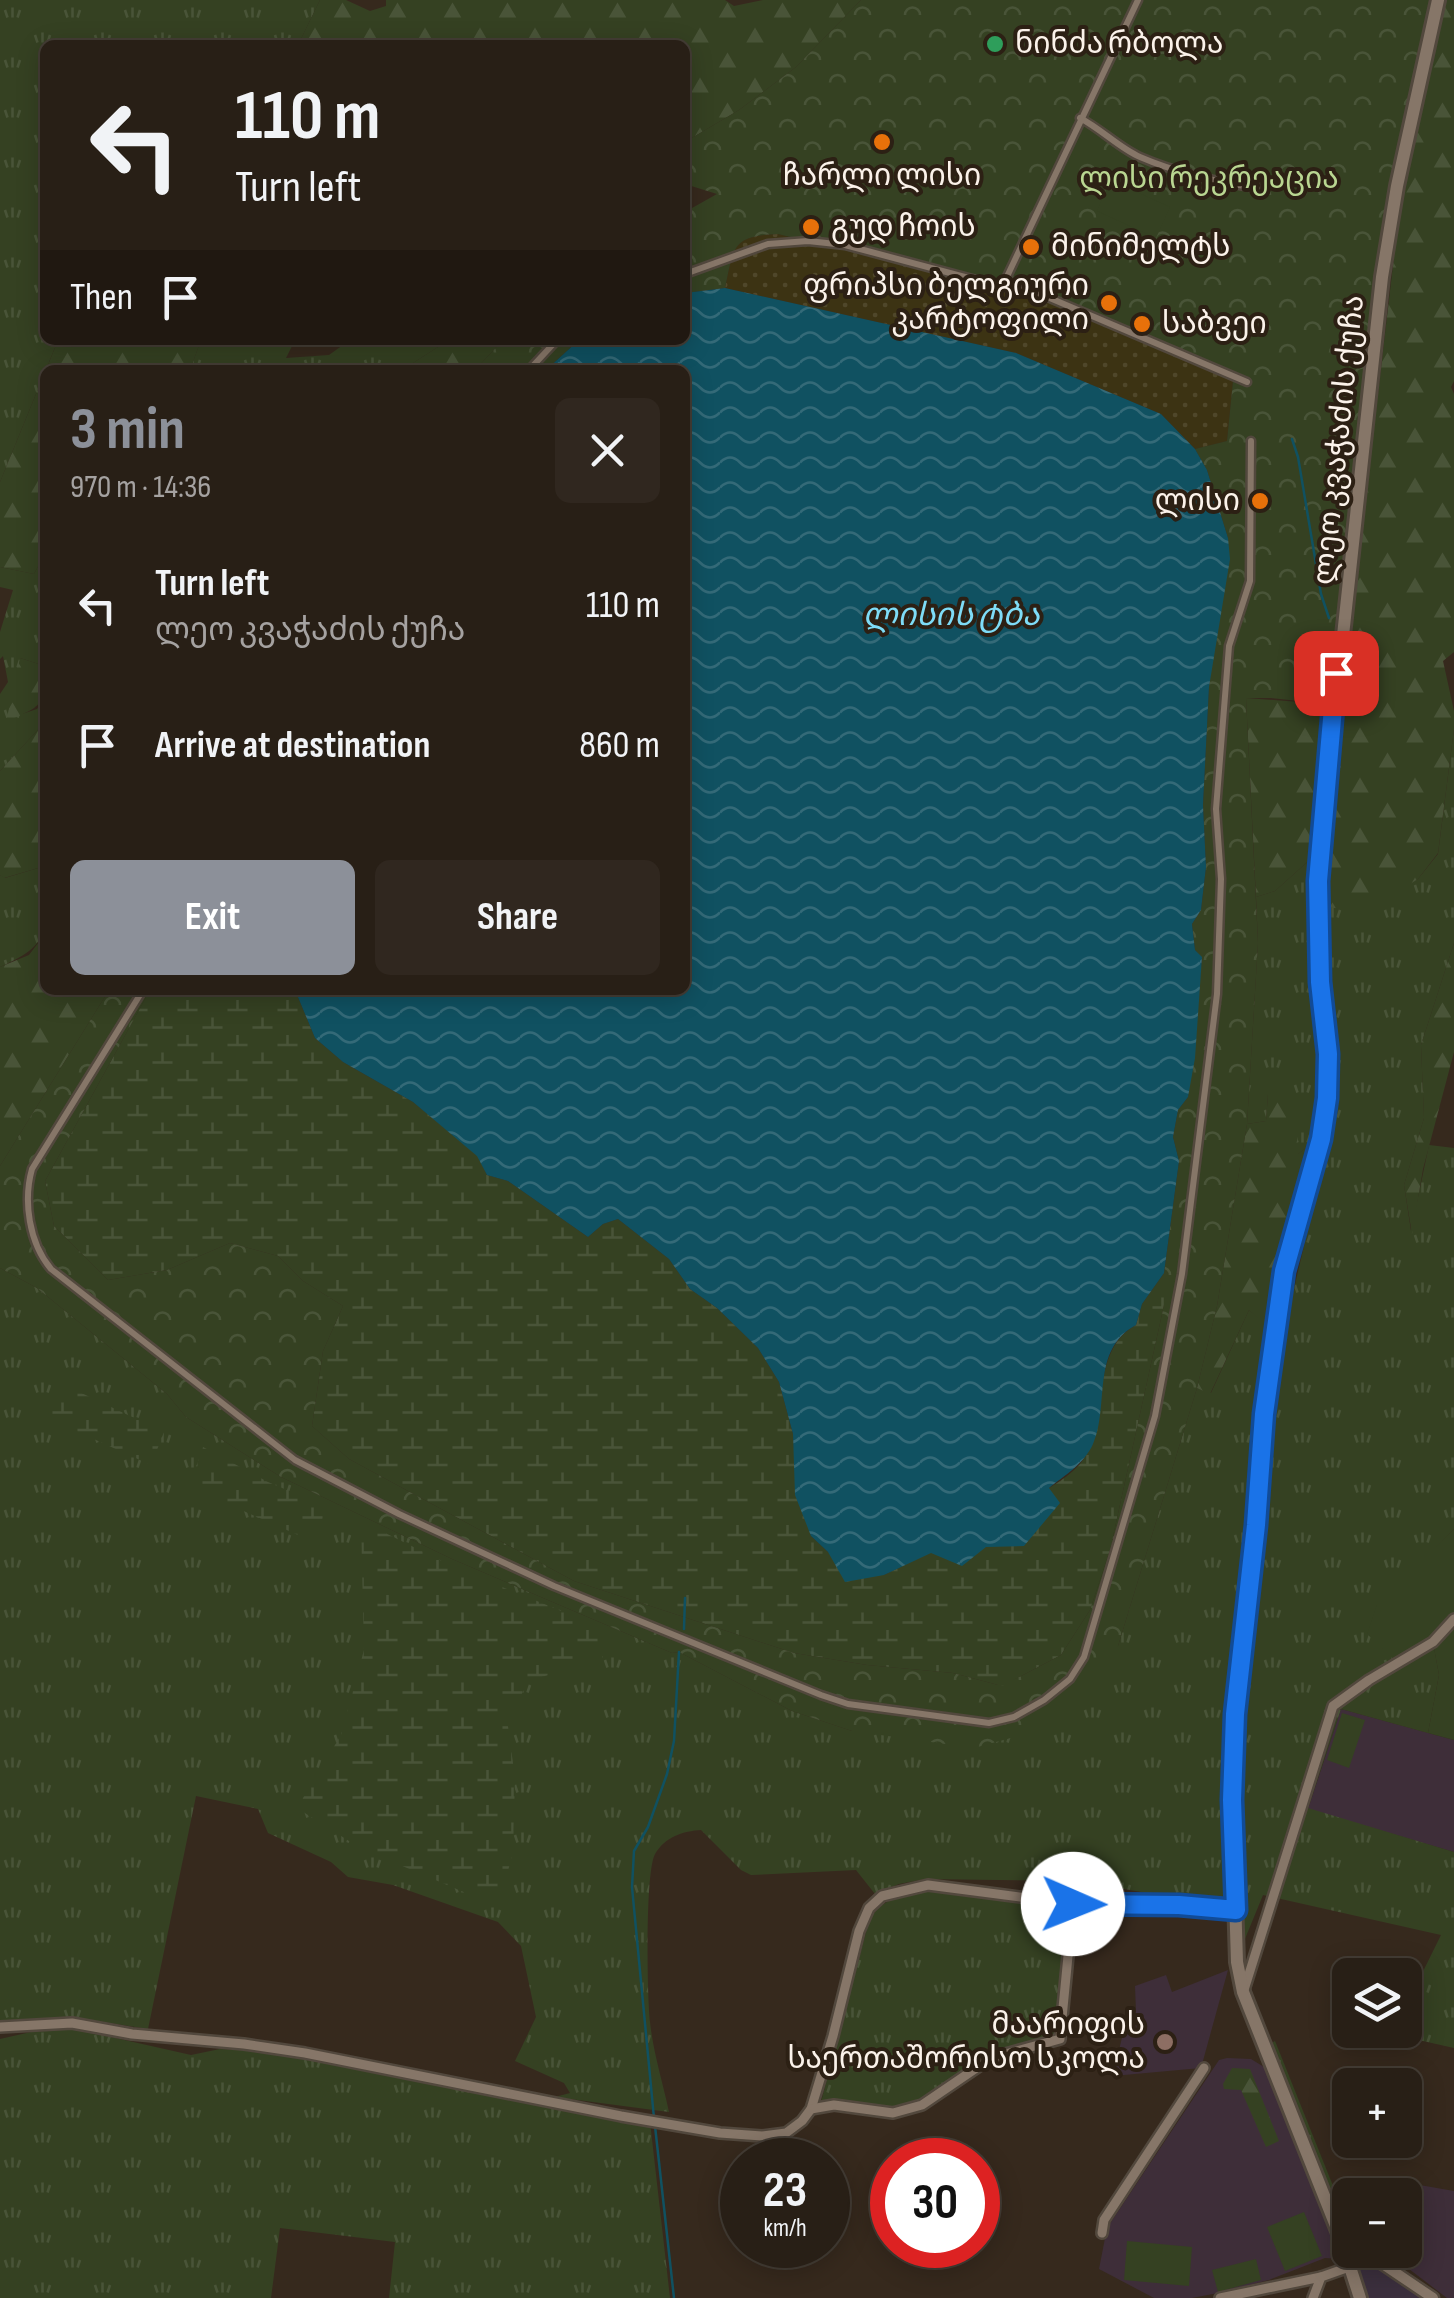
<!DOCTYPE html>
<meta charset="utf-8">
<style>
:root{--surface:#281f16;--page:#30271f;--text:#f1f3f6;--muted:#a5a2a1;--line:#443d35;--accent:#8c9099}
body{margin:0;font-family:"Sofia Sans Condensed","Noto Sans Georgian",sans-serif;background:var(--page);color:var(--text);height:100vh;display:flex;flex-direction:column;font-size:38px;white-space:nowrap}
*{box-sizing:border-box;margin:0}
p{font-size:32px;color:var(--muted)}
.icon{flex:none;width:55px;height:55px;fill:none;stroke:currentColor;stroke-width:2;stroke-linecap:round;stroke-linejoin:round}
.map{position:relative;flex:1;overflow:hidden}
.drawer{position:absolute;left:40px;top:365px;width:650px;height:630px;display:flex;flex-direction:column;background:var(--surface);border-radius:15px;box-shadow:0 5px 25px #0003,0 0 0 2px var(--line)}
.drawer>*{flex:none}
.banner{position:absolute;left:40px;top:40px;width:650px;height:305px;border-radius:15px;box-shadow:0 5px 25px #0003,0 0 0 2px var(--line);background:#281f16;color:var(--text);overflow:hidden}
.controls{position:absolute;left:1332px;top:1958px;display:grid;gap:20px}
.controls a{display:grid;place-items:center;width:90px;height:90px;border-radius:15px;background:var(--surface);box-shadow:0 5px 25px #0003,0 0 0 2px var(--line);font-size:50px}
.speed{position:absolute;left:720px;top:2138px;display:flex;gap:20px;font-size:50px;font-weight:700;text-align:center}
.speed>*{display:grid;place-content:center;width:130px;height:130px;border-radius:50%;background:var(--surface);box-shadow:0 5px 25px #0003,0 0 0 2px var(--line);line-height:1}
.speed small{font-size:25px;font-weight:400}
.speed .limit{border:15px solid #d22;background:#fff;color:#111}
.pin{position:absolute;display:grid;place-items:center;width:85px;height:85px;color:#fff;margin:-42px;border-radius:20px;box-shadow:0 5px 15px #0006}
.me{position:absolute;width:110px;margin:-55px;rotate:91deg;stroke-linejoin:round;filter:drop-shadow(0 0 8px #0008)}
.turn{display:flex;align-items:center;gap:35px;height:210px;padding:0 30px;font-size:45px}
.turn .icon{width:130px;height:130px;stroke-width:2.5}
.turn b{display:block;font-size:70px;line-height:85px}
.then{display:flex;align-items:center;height:95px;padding:0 30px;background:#0003;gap:20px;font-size:38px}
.round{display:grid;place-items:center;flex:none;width:105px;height:105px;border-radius:15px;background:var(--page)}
.summary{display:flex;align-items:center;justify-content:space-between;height:170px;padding:0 30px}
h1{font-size:60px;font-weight:700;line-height:75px;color:var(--accent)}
.cta{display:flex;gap:20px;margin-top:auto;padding:20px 30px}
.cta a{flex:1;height:115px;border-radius:15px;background:var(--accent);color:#fff;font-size:40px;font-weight:700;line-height:115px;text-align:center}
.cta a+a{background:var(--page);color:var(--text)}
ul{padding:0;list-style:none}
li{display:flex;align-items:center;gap:30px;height:140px;padding:0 30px}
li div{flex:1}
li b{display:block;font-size:38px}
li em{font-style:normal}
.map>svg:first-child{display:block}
.commercial{fill:#3b2f3d}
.education{fill:#3e2e39}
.grass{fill:url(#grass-tufts)}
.forest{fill:url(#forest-firs)}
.wetland{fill:url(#wetland-marsh)}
.sand{fill:url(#sand-dots)}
.park{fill:url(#park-crowns)}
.garden{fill:#354122}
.water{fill:url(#water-waves)}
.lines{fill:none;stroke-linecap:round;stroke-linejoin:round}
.stream{stroke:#105161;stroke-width:2.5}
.pedestrian-casing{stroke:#52483d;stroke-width:11}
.minor-casing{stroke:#52483d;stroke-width:14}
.tertiary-casing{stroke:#52483d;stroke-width:15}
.secondary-casing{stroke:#52483d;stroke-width:18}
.pedestrian{stroke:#867668;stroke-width:6}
.minor{stroke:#867668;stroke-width:9}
.tertiary{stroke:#867668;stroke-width:10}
.secondary{stroke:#867668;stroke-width:12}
.route-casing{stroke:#114b97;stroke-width:25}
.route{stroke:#1a73e8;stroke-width:18}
.leisure-dot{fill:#2e9e5b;stroke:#2c2014;stroke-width:4}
.food-dot{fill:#e8710a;stroke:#2c2014;stroke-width:4}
.education-dot{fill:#8d6e63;stroke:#2c2014;stroke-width:4}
.labels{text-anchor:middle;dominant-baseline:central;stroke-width:8;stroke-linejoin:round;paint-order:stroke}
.poi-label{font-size:30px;fill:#fbf2ea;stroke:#2c2014;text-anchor:start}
.park-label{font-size:30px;fill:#b9d691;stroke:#2c2014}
.street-label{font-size:30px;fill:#fbf2ea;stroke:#2c2014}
.water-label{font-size:32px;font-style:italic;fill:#7edcf7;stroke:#2c2014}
</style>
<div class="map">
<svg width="1454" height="2298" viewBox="0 0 1454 2298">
<defs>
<pattern id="grass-tufts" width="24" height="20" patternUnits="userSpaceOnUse" patternTransform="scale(2.5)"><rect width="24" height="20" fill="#354122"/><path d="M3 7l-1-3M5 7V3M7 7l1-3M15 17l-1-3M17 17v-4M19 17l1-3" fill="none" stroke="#495438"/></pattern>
<pattern id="forest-firs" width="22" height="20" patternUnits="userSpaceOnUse" patternTransform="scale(2.5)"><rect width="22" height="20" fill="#354122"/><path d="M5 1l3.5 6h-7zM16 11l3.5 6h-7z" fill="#495438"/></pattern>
<pattern id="wetland-marsh" width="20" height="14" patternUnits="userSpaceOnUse" patternTransform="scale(2.5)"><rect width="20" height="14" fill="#354122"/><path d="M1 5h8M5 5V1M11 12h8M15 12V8" fill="none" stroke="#495438"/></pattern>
<pattern id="sand-dots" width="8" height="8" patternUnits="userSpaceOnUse" patternTransform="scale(2.5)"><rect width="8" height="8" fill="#3c3313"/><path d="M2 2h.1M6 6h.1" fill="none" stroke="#4f472a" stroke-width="1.8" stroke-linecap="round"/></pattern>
<pattern id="park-crowns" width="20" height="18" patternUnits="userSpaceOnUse" patternTransform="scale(2.5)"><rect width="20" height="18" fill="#354122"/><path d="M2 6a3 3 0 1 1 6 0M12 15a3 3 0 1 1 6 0" fill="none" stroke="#495438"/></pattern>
<pattern id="water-waves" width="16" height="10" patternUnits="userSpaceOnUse" patternTransform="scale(2.5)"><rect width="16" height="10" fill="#105161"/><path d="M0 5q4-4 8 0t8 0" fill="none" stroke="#346a78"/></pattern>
</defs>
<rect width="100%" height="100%" fill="#36291d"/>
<path class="commercial" d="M1340,2236L1350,2242V2250H1362L1433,2298H1360Z"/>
<g class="education">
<path d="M1341,1709L1454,1740V1852L1308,1809Z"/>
<path d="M1228,1970L1201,2068L1113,2076L1127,2016L1136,2012L1135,1986L1166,1975L1172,1992Z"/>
<path d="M1227,2058L1251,2059L1264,2067L1340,2259L1325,2258L1269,2280L1218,2293L1192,2298H1154L1099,2269L1107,2228L1219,2060Z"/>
<path d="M1414,2184L1454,2191V2298H1447L1392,2256L1394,2250H1405V2211Z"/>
</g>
<g class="grass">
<path d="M0,0H320L298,45H45V340H58L0,482Z"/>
<path d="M201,340H295L286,358L329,355L350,340H449L402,370H190Z"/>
<path d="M45,553V666L20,658L22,714L37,709L45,698V722L0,771V694L8,682L3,656L0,659V632L13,590L0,587V567L34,574Z"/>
<path d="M1454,729V943L1421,1045L1424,1118L1404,1185L1411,1231L1429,1145L1454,1148V1529L1408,1577L1433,1642L1439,1675L1428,1733L1341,1709L1308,1808L1454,1852V2048L1392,2034L1394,2030H1405V2008L1441,1935L1263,1895L1242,1946L1238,1807L1241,1726L1263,1549L1273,1395L1292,1297L1330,1136L1333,1077L1324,907L1392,893L1418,879L1438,854Z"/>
<path d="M1314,856C1307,951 1331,1045 1317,1139L1297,1155L1268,1094L1266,1121L1247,1124L1258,943L1256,897L1275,891Z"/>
<path d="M45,866C45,923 59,942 0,967V875L5,878Z"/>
<path d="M0,1268L37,1288L167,1394L186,1417L281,1477L452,1559L672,1653L679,1652L792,1711L852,1731L1118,1646L1197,1388L1211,1393L1249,1310L1271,1328L1254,1415L1250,1519L1227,1712L1225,1822L1228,1896L1212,1904L1077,1881L925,1879L899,1884L875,1894L856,1870L751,1875L741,1870L701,1830C683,1831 665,1837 655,1854C645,1872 647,1995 650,2022C653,2052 663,2083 669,2112L555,2097L570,2093L564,2083L515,2061L536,2017L521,1946L498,1922L393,1885L348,1877L331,1862L268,1833L258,1809L196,1796L148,2029L85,2019L0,2022Z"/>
<path d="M924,1890L1057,1908L1068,1920L1057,2036L1036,2039L986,2055L960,2076L918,2102L891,2108L851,2101L821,2102L869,1921C882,1898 900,1896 924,1890Z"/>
<path d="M40,2030H80L191,2055L220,2049L241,2050L327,2061L650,2122L670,2298H389L395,2242L280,2228L271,2298H0V2039Z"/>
<path d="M1275,2041L1343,2211L1337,2216L1270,2044Z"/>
</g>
<g class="forest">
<path d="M320,0H346L370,11L386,6V0H725L734,6L763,0H861L796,67L739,110L685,142V45H298Z"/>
<path d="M1443,0H1454V381L1451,387L1454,394V652L1443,661L1454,711V729L1438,853L1418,879L1367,911L1324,907L1329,815L1399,214Z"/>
<path d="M58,340H201L190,370H46Z"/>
<path d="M449,340H503L475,370H402Z"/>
<path d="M45,372V553L34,574L0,567V482Z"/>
<path d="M20,658L45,666C45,708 42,705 6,722Z"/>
<path d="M1246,698L1326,704L1314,856L1275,891L1256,897Z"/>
<path d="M45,722V866L4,878L0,875V771Z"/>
<path d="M45,934V990H109L0,1166V967L29,955Z"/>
<path d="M1454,943V1052L1423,1169L1412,1234L1404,1185L1424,1118L1421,1045Z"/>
<path d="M1276,1091L1296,1109L1298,1154L1317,1139L1272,1331L1249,1310L1210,1394L1197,1388L1217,1306L1247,1124L1266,1121L1268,1094Z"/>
<path d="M1232,2068L1250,2069L1279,2141L1266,2147L1241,2090L1224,2089L1223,2084Z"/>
</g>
<g class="wetland">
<path d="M150,990H295L315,1038L343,1062L413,1102L478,1156L487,1175L508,1181L588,1237L603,1224L618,1219L669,1259L690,1289L717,1308L758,1348L779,1382L793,1434L795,1463L811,1536L828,1552L884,1575C926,1555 967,1533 1008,1510C1032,1497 1062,1484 1080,1464C1113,1424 1086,1353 1136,1325L1142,1304L1164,1273V1305L1110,1550L1090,1610L1061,1655L1002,1686L953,1673L867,1665L794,1653L574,1581L349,1459L312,1426L323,1351L343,1306L303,1281L278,1256L230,1243L167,1270L108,1280L54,1226L45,1181Z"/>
<path d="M56,1381L164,1432L151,1465L43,1416Z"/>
<path d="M203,1447L268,1482L327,1507L314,1542L189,1487Z"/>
<path d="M361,1521L458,1569L613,1632L601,1661L530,1680L507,1719L515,1778L513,1851L499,1907L360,1848L297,1808L341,1735L364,1650Z"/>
</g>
<path class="sand" d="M778,234L1043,299L1233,380L1227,441L1195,449L1161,414L1016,353L725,288C734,246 732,236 778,234Z"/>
<g class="park">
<path d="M861,0H1431C1410,88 1388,177 1376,267C1357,413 1351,560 1326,704L1271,698H1246L1258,943L1247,1124L1217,1306L1197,1388L1118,1646L1101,1669L1040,1730L974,1748L852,1731L792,1711L679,1652L672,1653L452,1559L281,1477L186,1417L167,1394L37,1288L0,1268V1166L109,990H150L45,1181L54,1226L108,1280L167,1270L230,1243L278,1256L303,1281L343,1306L323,1351L312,1426L349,1459L574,1581L794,1653L867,1665L953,1673L1002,1686L1061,1655L1090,1610L1110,1550L1164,1305V1273L1179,1161L1173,1137L1178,1110L1188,1097L1202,958L1195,950L1192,924L1201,910L1206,867L1203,805L1209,686L1228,538L1207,470L1195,449L1227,441L1233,381L1043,299L778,234C732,236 734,246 725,288L685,293V212L717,194L685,184V142L739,110L796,67Z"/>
<path d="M503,340H579L546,370H475Z"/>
</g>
<g class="garden">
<path d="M1110,180L1170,207L1156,238L1097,211Z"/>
<path d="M1454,1529V1740L1428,1733L1439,1675L1433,1643L1398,1663L1367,1634L1377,1605Z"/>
<path d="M1342,1713L1365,1720L1349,1768L1327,1760Z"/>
<path d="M1304,2212L1322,2256L1285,2271L1267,2227Z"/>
<path d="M1127,2241L1192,2247L1189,2286L1124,2280Z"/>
<path d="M1256,2259L1261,2280L1218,2292L1212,2270Z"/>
</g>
<path class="water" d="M725,288L1016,353L1161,414L1195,449L1207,470L1228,538L1230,559L1209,687L1203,805L1206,867L1201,910L1192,924L1195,950L1202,957L1195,1058L1188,1097L1178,1110L1173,1137L1179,1161L1164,1273L1142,1304L1136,1325C1090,1350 1110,1405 1093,1444C1084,1464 1065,1475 1049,1488L1060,1503L1024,1546L986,1547L962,1566L931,1553L884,1575L845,1582L828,1552L811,1536L795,1495L793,1434L779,1382L758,1348L717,1308L690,1289L669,1259L618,1219L603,1224L588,1237L508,1181L487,1175L477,1156L413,1102L343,1062L315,1038L295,990H685V370H546L579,340H685V293Z"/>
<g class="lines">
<g class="stream">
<path d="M1292,439L1298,457L1321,594L1329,618"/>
<path d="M684,1629L685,1598"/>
<path d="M654,2118L632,1887L634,1851L648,1827L667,1774L674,1741L679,1652"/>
<path d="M655,2126L674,2298"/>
</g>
<g class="pedestrian-casing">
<g id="pedestrian">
<path d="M1080,118C1101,129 1121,149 1140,157C1177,173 1217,182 1257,188"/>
<path d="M685,274L768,244L808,241L845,245L995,285L1038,293L1247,382"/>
<path d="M1003,285L1138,0"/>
<path d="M529,370L557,340"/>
<path d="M143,990L32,1169C23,1201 29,1243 51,1269L295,1460L399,1514L554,1586L821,1695L848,1704L989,1723L1014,1717L1044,1700L1070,1679L1084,1657L1155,1416L1182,1274L1217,994L1221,879L1216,809L1229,646L1250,581L1251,441"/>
</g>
</g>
<g class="minor-casing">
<g id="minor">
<path d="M1244,1990L1333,1706L1369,1680L1433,1642L1454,1619"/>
<path d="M0,2027L72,2023L132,2034L244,2044L305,2053L621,2116L720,2133L762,2136L786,2133L802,2121L811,2109L833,2036L859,1931L869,1908L882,1896L928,1885L1073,1904L1179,1905L1235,1910"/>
<path d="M811,2109L834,2105L893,2113L922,2105L991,2058L1060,2039L1073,1904"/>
<path d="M1102,2233L1104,2220L1204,2068"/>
<path d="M1220,2298L1321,2277"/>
<path d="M1313,2298L1321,2277L1352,2266"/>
</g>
</g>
<g class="tertiary-casing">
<path id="tertiary" d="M1362,2250L1433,2298"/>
</g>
<g class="secondary-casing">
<path id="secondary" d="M1360,2298L1340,2236L1243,1992L1237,1962L1232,1800L1235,1713L1256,1525L1264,1414L1283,1271L1321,1139L1327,1097L1328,1054L1318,937L1319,856L1382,277L1397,186L1438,0"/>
</g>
<use href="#pedestrian" class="pedestrian"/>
<use href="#minor" class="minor"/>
<use href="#tertiary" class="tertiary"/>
<use href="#secondary" class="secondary"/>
</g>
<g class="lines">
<g class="route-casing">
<path id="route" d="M1073,1904L1179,1905L1236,1910L1232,1800L1235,1714L1256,1525L1264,1414L1284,1271L1321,1139L1327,1098L1328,1054L1320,982L1318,881L1336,673"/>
</g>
<use href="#route" class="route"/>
</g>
<circle class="leisure-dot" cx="995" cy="44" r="10"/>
<g class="food-dot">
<circle cx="882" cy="142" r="10"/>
<circle cx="811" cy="227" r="10"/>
<circle cx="1031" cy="247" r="10"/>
<circle cx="1109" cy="303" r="10"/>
<circle cx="1142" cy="324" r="10"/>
<circle cx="1260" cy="501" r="10"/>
</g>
<circle class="education-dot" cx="1165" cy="2042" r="10"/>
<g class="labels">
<g class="poi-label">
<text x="1015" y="44">ნინძა რბოლა</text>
<text x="882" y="176" text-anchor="middle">ჩარლი ლისი</text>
<text x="831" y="227">გუდ ჩოის</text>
<text x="1051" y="247">მინიმელტს</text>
<text x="1089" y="286" text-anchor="end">ფრიპსი ბელგიური<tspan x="1089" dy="34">კარტოფილი</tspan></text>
<text x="1162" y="324">საბვეი</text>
<text x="1240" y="501" text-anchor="end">ლისი</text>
<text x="1145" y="2025" text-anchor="end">მაარიფის<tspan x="1145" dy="34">საერთაშორისო სკოლა</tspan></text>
</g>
<g class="park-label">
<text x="1209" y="179">ლისი რეკრეაცია</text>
</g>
<g class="street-label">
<text transform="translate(1339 440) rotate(-84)">ლეო კვაჭაძის ქუჩა</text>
</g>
<g class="water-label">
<text x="951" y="615">ლისის ტბა</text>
</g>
</g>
</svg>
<div class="controls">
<a><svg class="icon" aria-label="layers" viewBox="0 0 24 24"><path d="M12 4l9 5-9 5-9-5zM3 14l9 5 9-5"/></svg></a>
<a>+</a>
<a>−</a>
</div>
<div class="speed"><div>23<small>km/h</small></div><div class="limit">30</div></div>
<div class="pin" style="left:1336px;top:673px;background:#d93025"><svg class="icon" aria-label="arrive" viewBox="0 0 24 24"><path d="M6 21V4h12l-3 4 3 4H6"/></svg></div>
<svg class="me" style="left:1073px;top:1904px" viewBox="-20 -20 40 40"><circle r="19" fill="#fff"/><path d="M0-13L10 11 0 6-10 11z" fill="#1a73e8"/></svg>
<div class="banner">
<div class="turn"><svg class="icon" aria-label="left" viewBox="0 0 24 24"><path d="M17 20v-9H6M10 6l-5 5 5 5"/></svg><div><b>110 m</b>Turn left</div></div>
<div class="then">Then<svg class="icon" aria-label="arrive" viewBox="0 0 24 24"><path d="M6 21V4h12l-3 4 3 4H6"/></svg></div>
</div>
<section class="drawer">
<div class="summary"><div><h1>3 min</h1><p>970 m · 14:36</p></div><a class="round"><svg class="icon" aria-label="close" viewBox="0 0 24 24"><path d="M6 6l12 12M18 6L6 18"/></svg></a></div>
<ul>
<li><svg class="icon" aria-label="left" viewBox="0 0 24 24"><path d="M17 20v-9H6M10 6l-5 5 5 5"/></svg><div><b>Turn left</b><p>ლეო კვაჭაძის ქუჩა</p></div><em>110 m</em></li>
<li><svg class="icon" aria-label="arrive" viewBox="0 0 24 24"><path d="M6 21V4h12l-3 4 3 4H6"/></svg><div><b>Arrive at destination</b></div><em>860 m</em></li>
</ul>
<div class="cta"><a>Exit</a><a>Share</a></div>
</section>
</div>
